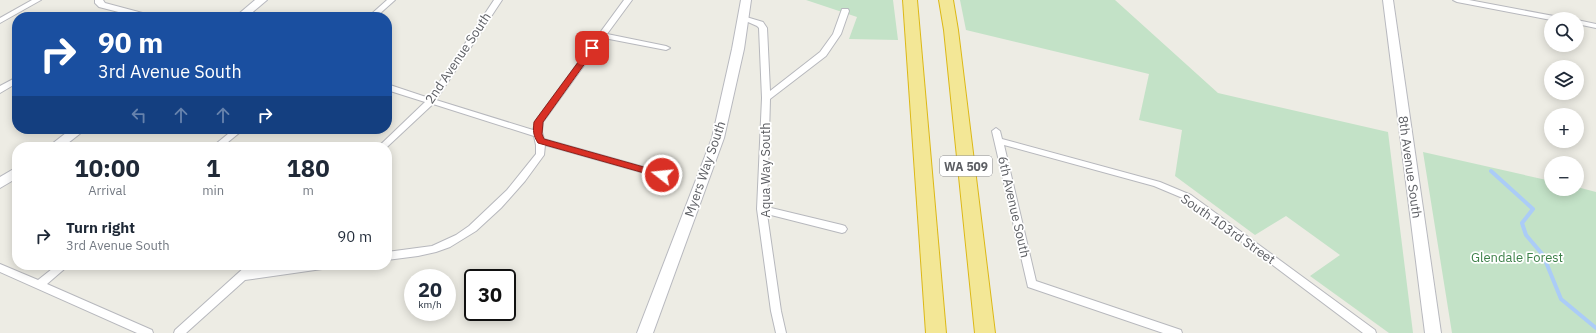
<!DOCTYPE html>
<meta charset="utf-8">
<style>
:root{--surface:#fff;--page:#f2f2f3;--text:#1f2937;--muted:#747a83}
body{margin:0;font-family:"IBM Plex Sans",sans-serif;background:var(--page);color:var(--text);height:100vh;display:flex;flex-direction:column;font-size:15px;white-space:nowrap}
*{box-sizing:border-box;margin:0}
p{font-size:13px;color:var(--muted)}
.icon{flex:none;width:22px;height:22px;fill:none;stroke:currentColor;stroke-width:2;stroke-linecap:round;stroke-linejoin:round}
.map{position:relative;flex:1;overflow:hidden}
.side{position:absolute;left:12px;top:142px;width:380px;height:128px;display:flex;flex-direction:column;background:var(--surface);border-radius:16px;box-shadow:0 2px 10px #0003}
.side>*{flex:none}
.banner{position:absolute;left:12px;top:12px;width:380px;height:122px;border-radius:16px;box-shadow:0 2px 10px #0003;background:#1a4fa0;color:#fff;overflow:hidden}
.fabs{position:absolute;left:1544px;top:12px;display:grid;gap:8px}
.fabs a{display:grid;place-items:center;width:40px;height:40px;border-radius:50%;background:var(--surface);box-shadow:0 2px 10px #0003;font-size:20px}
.speed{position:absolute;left:404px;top:269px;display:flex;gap:8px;font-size:20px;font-weight:700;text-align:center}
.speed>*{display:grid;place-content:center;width:52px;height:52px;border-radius:50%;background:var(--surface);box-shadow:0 2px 10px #0003;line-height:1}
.speed small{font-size:10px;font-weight:400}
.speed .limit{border:2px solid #111;border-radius:6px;background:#fff;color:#111}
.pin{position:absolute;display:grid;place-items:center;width:34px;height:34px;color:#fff;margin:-17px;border-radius:8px;box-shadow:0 2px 6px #0006}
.me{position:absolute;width:44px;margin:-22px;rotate:286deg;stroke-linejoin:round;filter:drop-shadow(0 0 3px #0008)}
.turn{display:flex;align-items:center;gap:14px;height:84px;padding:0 20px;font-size:18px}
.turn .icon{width:52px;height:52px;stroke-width:2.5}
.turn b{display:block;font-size:28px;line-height:34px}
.lanes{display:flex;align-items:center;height:38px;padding:0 20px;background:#0003;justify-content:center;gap:20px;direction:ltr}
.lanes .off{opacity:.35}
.eta{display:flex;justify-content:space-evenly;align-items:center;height:68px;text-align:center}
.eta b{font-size:24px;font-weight:800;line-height:28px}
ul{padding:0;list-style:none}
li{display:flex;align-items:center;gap:12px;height:52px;padding:0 20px}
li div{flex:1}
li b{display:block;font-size:15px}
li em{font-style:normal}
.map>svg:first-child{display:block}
.green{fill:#c3e2c7}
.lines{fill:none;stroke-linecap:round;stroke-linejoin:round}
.stream{stroke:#abccf7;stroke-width:4}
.street-casing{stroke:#b7b8bd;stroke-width:2}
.secondary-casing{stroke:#b8b9bf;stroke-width:2}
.highway-casing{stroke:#dcb816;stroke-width:2}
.street{fill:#fff;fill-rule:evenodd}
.secondary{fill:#fff;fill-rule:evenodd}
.highway{fill:#f3e796;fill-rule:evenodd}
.route{fill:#d93025;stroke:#8d1f18}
.labels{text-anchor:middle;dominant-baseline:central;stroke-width:3.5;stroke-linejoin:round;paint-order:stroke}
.shield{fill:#fff;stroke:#8d8e92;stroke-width:1}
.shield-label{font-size:12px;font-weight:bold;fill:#5c5e63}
.street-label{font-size:13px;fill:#5c5e63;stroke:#fff}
.park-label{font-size:13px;fill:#3d8149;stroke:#fff}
</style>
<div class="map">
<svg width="1596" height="333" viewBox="0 0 1596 333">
<rect width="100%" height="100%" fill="#edece4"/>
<g class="green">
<path d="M806,0H893L898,40L849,39L857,17Z"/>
<path d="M960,0H1115L1218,93L1388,132L1413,333H1389L1310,276L1340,255L1286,216L1255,235L1175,176L1182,130L1139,120L1149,74L966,30Z"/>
<path d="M1423,152L1551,181V189H1577V187L1596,192V333H1452Z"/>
</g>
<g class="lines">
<path class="stream" d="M1491,171L1533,209L1522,223L1526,235L1543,255L1561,299L1596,328"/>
<g class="street-casing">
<g id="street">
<path d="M32,0H41L0,23V18Z"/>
<path d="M95,0H103L105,3L150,15L151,17H138L99,7L95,3Z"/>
<path d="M387,0H395L376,17H368Z"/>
<path d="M494,0H502L436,100L533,130L536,120L624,0H632L607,34L666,46L670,48L666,50L604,38L543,122L542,132L544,139L665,173L667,175L662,178L545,145L544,155L525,181L501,208L476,231L450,247L436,252L418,256L387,260V252L432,246L456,235L469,226L507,190L536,154V145L534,136L433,104L387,147H378L425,102L387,90V84L429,98Z"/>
<path d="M1453,0H1469L1559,17L1563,19L1551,20L1457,2Z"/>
<path d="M842,9H848L849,11L841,34L826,56L770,99L767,207L842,225L845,226L847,229L845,232L842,233L767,214L781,311L786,333H776L771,311L757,209L762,98L759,28L757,26L739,18L743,16L763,22L767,28L770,91L820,52L833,34Z"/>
<path d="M1577,20L1596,24V28L1577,24Z"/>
<path d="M17,77V83L0,93V86Z"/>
<path d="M996,128L1000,131L1002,139L1160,182L1191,195L1375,330L1376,333H1363L1185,199L1154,186L1004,145L1036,281L1181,330L1182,333H1163L1028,287L992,131Z"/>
<path d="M234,129H244L222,147H212Z"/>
<path d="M0,264L38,280L57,265H69L47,284L152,330L153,333H137L0,272Z"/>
<path d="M247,265H259L255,270L294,265H327L326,268L322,269L245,280L186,333H174L175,330Z"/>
</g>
</g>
<g class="secondary-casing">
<g id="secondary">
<path d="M255,0H267L247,17H235Z"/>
<path d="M741,0H751L744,49L724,138L653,333H637L712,138L732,49Z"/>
<path d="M1383,0H1393L1441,333H1425Z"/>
<path d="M71,129H86L63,147H48Z"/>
<path d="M17,167V178L0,188V177Z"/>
</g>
</g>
<g class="highway-casing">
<g id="highway">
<path d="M903,0H917L946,333H926Z"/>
<path d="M939,0H953L958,30L995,333H975L944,30Z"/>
</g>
</g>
<use href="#street" class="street"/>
<use href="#secondary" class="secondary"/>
<use href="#highway" class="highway"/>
</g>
<path class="route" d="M590,46L596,48L543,122L542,134L544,139L665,173V177L662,178L538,143C533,135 533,131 534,122Z"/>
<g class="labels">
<rect class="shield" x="940" y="156" width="52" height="20" rx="3"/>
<g class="shield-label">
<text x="966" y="166">WA 509</text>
</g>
<g class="street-label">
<text transform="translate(458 58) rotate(-56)">2nd Avenue South</text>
<text transform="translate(1410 167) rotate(82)">8th Avenue South</text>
<text transform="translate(705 169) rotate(-71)">Myers Way South</text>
<text transform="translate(765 170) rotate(-90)">Aqua Way South</text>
<text transform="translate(1014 207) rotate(77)">6th Avenue South</text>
<text transform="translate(1228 229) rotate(35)">South 103rd Street</text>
</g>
<g class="park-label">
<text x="1517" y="257">Glendale Forest</text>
</g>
</g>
</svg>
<div class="fabs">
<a><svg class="icon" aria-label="search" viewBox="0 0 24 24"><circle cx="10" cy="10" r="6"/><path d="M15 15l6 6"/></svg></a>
<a><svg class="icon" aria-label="layers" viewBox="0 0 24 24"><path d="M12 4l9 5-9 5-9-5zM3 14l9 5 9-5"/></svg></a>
<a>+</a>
<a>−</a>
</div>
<div class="speed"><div>20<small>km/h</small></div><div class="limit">30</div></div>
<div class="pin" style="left:592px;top:48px;background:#d93025"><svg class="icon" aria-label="arrive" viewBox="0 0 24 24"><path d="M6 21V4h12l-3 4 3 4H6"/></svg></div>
<svg class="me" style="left:662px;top:175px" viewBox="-20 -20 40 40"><circle r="17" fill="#d93025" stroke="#fff" stroke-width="3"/><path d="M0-11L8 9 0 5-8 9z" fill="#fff"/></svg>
<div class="banner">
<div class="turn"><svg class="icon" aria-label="right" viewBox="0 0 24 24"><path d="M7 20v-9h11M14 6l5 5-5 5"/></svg><div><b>90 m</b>3rd Avenue South</div></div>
<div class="lanes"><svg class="icon off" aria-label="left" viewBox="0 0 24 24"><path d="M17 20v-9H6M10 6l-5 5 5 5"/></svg><svg class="icon off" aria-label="ahead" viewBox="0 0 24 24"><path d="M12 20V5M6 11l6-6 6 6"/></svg><svg class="icon off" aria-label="ahead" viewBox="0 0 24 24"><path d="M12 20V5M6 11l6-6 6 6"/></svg><svg class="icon" aria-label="right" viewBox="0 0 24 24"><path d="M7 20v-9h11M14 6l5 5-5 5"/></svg></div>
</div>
<section class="side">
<div class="eta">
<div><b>10:00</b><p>Arrival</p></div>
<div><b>1</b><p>min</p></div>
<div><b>180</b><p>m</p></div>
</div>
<ul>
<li><svg class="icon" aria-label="right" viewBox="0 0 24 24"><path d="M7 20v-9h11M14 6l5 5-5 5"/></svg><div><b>Turn right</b><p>3rd Avenue South</p></div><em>90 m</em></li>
</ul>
</section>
</div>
